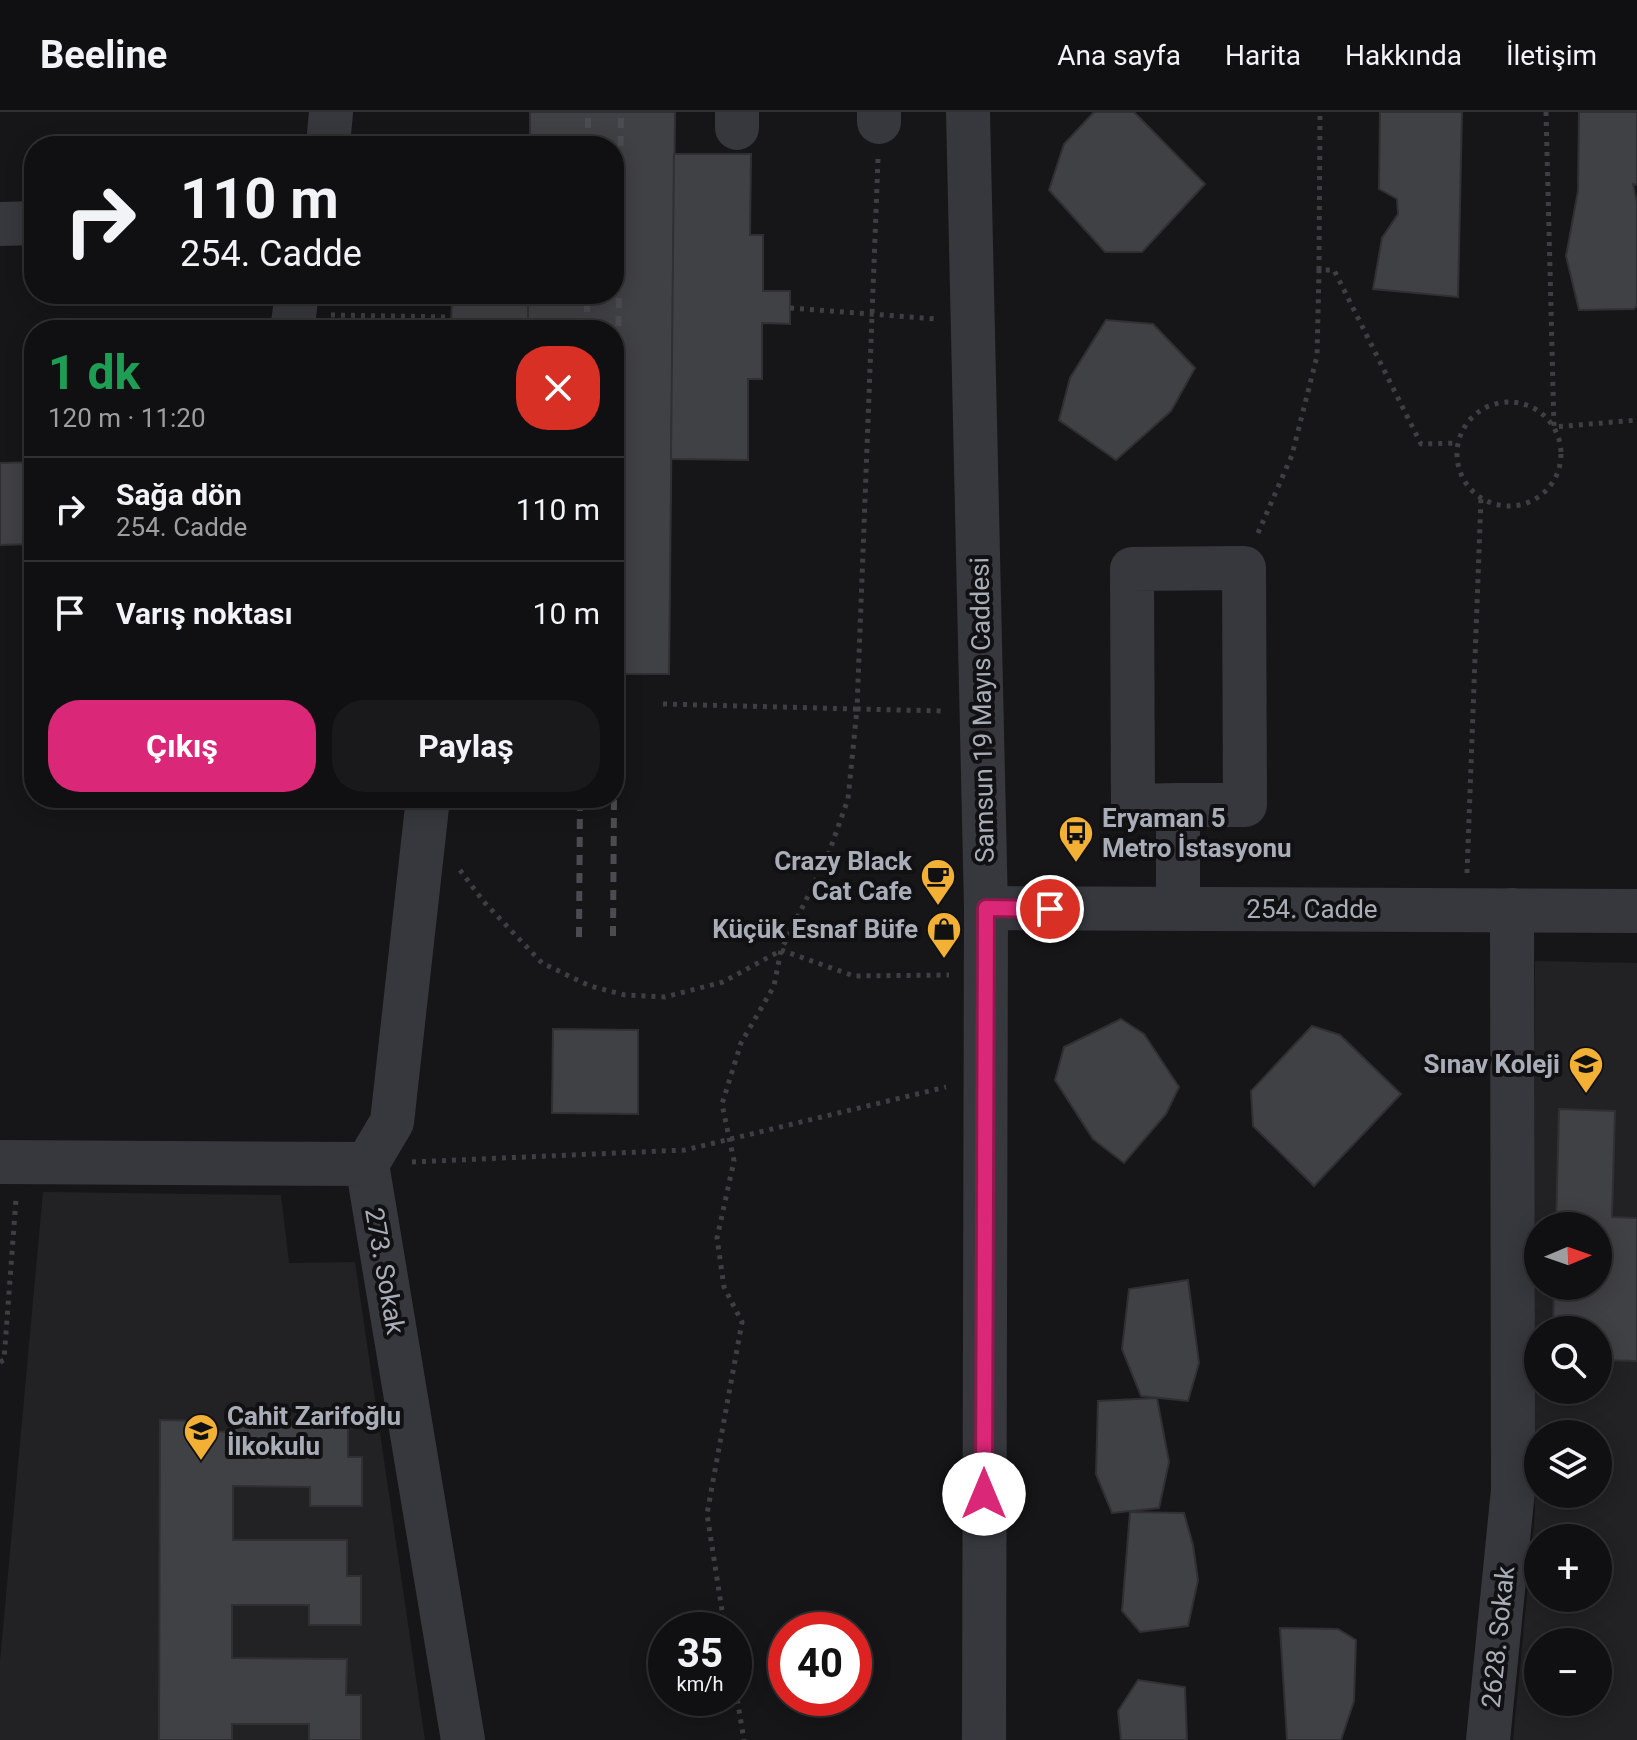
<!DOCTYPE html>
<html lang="tr">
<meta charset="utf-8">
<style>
:root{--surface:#101012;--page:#19191b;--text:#f1f3f6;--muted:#9c9d9f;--line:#303032;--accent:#db2777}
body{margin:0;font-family:Roboto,sans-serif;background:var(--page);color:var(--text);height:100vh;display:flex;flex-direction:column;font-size:30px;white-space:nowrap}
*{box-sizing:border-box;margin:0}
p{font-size:26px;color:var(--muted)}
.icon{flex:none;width:44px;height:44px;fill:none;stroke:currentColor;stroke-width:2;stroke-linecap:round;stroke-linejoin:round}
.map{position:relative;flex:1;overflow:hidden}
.side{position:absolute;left:24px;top:208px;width:600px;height:488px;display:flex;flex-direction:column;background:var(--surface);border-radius:32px;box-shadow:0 4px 20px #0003,0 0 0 2px var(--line)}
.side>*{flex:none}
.top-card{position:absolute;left:24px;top:24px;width:600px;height:168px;border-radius:32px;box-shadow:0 4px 20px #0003,0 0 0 2px var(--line);background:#101012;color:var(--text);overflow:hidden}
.needle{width:52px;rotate:88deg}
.tools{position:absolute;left:1524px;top:1100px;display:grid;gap:16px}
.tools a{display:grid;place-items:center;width:88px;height:88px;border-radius:50%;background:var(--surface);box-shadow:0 4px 20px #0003,0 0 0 2px var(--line);font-size:40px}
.speed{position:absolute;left:648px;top:1500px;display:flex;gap:16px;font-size:40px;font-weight:700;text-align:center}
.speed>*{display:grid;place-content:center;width:104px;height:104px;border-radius:50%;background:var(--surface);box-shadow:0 4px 20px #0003,0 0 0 2px var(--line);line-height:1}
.speed small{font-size:20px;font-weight:400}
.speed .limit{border:12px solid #d22;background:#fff;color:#111}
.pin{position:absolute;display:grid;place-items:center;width:68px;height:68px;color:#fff;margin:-34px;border:4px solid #fff;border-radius:50%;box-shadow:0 2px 8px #0007}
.me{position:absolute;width:88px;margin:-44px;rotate:0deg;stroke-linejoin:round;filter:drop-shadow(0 0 6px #0008)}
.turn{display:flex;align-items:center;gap:28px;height:168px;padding:0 24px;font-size:36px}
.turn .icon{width:104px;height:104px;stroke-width:2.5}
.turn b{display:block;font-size:56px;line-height:68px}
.round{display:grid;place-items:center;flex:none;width:84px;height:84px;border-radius:32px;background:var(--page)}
.head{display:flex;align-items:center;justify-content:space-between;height:136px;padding:0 24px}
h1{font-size:48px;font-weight:700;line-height:60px;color:#1e9e55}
.button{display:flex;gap:16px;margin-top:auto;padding:16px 24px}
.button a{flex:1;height:92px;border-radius:32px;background:var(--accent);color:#fff;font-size:32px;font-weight:700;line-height:92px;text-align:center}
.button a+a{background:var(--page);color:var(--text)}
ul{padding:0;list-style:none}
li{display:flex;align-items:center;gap:24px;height:104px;padding:0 24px;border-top:2px solid var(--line)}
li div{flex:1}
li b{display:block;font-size:30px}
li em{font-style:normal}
header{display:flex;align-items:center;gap:48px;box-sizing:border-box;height:112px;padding:0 40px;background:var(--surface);border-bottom:2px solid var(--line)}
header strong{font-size:38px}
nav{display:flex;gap:44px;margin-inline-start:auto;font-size:28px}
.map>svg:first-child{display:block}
.built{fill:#222225;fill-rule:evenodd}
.building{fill:#404145;stroke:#303034;stroke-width:2}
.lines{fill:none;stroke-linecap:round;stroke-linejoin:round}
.path{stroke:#3d3f44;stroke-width:5;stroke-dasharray:4 6;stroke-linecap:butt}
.minor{stroke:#37383d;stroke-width:44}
.rail{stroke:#4a4c52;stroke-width:6;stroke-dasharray:10 8;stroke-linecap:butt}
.route-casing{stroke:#8e194d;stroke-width:20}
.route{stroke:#db2777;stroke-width:14}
.labels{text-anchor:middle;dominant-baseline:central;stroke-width:8;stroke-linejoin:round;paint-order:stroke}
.street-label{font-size:26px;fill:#a8adb8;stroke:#111113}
.poi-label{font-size:26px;font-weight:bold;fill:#a8adb8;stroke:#111113;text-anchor:end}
</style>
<header>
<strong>Beeline</strong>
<nav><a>Ana sayfa</a><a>Harita</a><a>Hakkında</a><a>İletişim</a></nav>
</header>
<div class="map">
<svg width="1637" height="1628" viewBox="0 0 1637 1628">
<rect width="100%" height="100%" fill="#161618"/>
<g class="built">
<path d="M1535,849L1637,851V1628H1513L1535,1400L1533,1268ZM1538,1114H1598V1174H1538ZM1538,1218H1598V1278H1538ZM1538,1322H1598V1382H1538ZM1538,1426H1598V1486H1538ZM1538,1530H1598V1590H1538Z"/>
<path d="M43,1080L281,1083L289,1151L355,1150L425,1628H0V1549Z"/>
</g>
<g class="building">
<path d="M530,0H675L669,562H614V218H528V182H614V34H530Z"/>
<path d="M1094,0H1134L1205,72L1142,140H1105L1049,78L1064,32Z"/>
<path d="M1380,0H1462L1458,185L1373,177L1382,126L1398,102L1397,87L1379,77Z"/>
<path d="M1579,0H1637V73L1633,72L1637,90V194L1634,197L1579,198L1566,144L1578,79Z"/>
<path d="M674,42H751L750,123H763V179H790V212L762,211V267H748V348L671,347Z"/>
<path d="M452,182H528V218H451Z"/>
<path d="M1106,208L1153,212L1195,256L1171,299L1116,348L1059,308L1070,266Z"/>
<path d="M34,350V432L0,433V351Z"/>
<path d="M1121,907L1144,922L1179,975L1166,1002L1124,1051L1093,1027L1055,968L1064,935Z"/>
<path d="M1312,914L1340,923L1401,982L1314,1074L1253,1014L1251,979Z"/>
<path d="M553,917L638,918V1002L552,1001Z"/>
<path d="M1559,997L1615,999L1612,1105L1637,1106V1249L1598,1248V1218H1553L1554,1174H1598V1114H1556Z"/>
<path d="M1188,1168L1199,1251L1188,1289L1141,1284L1122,1237L1129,1177Z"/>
<path d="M1157,1286L1169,1350L1159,1396L1112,1401L1096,1362L1098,1289Z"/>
<path d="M160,1308L207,1309L206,1319L230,1320V1309H348V1345H362V1394H310V1375L233,1374V1428H347V1464H361V1513H309V1493H232V1546L347,1547L346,1583H361V1628H309V1612H232V1628H159Z"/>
<path d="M1130,1400L1184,1401L1193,1433L1198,1468L1188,1514L1140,1520L1122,1499Z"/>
<path d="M1280,1516L1338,1517L1356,1528L1354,1589L1341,1628H1287Z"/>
<path d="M1138,1568L1185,1575L1187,1628H1121L1118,1599Z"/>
</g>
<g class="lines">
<g class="path">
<path d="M1546,0L1554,315L1637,308"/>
<path d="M878,47L857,597L945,599"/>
<path d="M1319,158L1320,0"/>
<path d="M790,196L936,207"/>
<path d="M331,203L451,205"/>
<circle cx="1509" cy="342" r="52"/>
<path d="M1258,421L1292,343L1317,244L1319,158H1334L1421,332L1458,331"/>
<path d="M663,592L857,597L848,687L827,746L781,838L854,864L949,863"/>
<path d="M460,758L484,790L542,851L590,874L625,883L665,885L723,870L780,839"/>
<path d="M1467,761L1481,386"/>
<path d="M412,1050L685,1038L946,975"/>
<path d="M0,1250L4,1248L16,1087"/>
<path d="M725,1518L707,1402L742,1210L724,1175L717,1126L734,1049L722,992L741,931L774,874L781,838"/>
<path d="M734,1568L744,1628"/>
</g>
<g class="minor">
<path d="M737,0V16"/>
<path d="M879,0V10"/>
<path d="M968,0L986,796L984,1628"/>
<path d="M328,34L331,0"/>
<path d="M0,112L34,111"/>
<path d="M292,218L297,182"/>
<path d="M1178,693L1133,694L1132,457L1244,456L1245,693H1178V797"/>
<path d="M986,796L1637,799"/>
<path d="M0,1050L367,1052L463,1628"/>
<path d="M367,1052L392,1010L428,686"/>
<path d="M1488,1628L1513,1378L1512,798"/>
</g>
<g class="rail">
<path d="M588,34V0"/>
<path d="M587,218V182"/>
<path d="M614,610L621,0"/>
<path d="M613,824L614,686"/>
<path d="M579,825L580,686"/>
</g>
</g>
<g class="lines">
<g class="route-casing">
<path id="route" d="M984,1382L986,796L1050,797"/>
</g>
<use href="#route" class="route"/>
</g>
<defs>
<g id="bus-pin" transform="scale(1.8)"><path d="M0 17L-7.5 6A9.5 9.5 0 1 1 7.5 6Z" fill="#f2b134" stroke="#111113"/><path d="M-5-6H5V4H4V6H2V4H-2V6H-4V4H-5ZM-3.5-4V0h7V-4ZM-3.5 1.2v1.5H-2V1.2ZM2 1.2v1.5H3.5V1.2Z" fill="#111"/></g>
<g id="cafe-pin" transform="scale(1.8)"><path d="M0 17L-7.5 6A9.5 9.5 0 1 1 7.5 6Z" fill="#f2b134" stroke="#111113"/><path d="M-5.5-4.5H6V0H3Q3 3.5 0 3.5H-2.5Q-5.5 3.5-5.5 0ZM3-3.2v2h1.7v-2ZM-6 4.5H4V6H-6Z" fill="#111"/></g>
<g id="shop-pin" transform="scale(1.8)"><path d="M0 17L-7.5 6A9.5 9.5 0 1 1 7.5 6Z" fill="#f2b134" stroke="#111113"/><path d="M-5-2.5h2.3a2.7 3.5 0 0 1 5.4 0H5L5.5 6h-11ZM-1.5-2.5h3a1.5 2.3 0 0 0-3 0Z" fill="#111"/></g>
<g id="school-pin" transform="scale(1.8)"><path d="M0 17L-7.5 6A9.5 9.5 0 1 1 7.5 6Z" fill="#f2b134" stroke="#111113"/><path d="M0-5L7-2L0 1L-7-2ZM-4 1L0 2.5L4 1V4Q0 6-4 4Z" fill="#111"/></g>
</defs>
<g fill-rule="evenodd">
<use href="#bus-pin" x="1076" y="721"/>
<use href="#cafe-pin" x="938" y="764"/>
<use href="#shop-pin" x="944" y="817"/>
<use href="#school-pin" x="1586" y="952"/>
<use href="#school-pin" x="201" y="1319"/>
</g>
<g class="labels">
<g class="street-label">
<text transform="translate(982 598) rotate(-91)">Samsun 19 Mayıs Caddesi</text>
<text x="1312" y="797">254. Cadde</text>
<text transform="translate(385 1159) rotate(80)">273. Sokak</text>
<text transform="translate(1498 1525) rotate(-84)">2628. Sokak</text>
</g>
<g class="poi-label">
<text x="1102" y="706" text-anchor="start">Eryaman 5<tspan x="1102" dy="30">Metro İstasyonu</tspan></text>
<text x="912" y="749">Crazy Black<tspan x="912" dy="30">Cat Cafe</tspan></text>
<text x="918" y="817">Küçük Esnaf Büfe</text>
<text x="1560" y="952">Sınav Koleji</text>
<text x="227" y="1304" text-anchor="start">Cahit Zarifoğlu<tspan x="227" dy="30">İlkokulu</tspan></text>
</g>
</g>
</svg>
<div class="tools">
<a><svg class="needle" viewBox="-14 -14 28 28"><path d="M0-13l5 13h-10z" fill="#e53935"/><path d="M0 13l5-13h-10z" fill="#9c9d9f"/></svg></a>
<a><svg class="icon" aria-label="search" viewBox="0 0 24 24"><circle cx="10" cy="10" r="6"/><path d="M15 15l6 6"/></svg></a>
<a><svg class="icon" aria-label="layers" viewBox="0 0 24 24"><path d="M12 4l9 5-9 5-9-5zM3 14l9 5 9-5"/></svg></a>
<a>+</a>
<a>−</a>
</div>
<div class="speed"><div>35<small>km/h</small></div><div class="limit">40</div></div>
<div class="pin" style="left:1050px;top:797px;background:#d93025"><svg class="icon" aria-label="arrive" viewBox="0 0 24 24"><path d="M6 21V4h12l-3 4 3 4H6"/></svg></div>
<svg class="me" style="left:984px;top:1382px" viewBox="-20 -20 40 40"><circle r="19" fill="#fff"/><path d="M0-13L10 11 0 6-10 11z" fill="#db2777"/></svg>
<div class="top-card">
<div class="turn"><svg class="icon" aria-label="right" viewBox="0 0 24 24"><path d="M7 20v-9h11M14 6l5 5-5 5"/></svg><div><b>110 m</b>254. Cadde</div></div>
</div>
<section class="side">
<div class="head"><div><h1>1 dk</h1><p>120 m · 11:20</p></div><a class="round" style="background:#d93025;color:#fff"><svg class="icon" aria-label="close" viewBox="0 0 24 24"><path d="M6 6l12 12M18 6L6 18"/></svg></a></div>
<ul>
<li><svg class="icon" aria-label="right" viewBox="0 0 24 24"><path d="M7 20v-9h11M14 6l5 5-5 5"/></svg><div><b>Sağa dön</b><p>254. Cadde</p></div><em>110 m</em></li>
<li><svg class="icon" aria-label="arrive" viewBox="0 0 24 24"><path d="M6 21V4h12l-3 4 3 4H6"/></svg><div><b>Varış noktası</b></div><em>10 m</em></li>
</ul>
<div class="button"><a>Çıkış</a><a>Paylaş</a></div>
</section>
</div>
